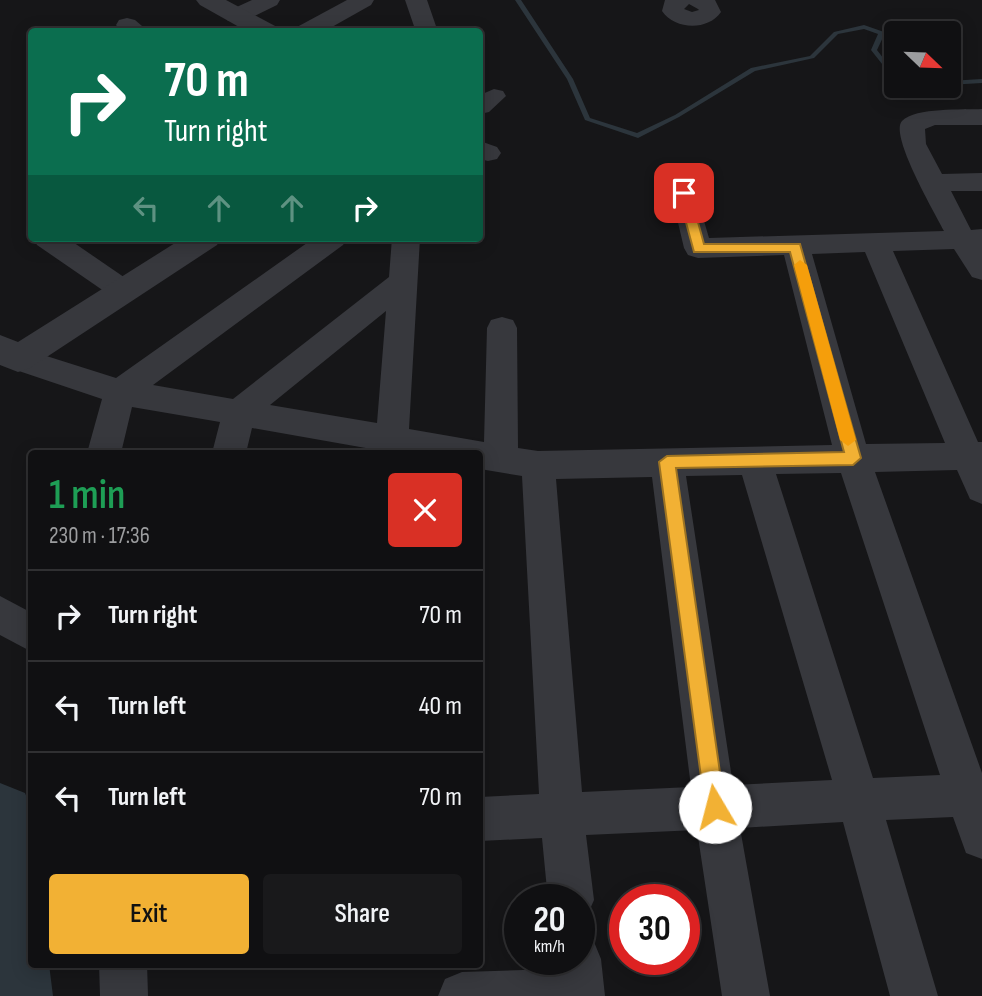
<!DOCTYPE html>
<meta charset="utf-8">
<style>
:root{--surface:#101012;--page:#19191b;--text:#f1f3f6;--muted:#9c9d9f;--line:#303032;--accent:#f2b134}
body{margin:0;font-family:"Sofia Sans Condensed",sans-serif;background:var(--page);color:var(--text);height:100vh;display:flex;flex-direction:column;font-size:26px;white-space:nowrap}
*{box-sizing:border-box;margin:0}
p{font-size:23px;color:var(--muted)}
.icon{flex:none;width:38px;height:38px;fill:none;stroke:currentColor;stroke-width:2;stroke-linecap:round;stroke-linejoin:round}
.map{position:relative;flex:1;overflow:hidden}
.panel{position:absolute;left:28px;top:450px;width:455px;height:518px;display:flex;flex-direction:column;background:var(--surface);border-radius:7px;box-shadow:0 4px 18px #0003,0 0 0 2px var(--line)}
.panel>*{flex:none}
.hud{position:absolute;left:28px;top:28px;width:455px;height:214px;border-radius:7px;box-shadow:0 4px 18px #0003,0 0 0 2px var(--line);background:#0b6e4f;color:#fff;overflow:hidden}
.needle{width:46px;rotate:113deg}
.fabs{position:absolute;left:884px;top:21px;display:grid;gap:14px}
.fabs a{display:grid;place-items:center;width:77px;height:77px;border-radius:7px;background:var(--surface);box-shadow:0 4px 18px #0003,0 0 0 2px var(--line);font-size:35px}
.speed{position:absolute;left:504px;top:884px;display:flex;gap:14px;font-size:35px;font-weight:700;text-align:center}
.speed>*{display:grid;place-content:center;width:91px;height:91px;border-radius:50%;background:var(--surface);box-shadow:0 4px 18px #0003,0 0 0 2px var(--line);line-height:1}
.speed small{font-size:18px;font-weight:400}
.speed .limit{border:10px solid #d22;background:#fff;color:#111}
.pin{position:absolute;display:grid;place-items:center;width:60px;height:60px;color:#fff;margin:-30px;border-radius:14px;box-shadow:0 4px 10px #0006}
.me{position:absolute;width:77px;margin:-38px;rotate:352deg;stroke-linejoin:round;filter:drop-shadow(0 0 5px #0008)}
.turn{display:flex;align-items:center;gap:24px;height:147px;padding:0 21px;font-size:32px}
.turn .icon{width:91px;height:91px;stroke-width:2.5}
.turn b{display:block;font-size:49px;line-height:60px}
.lanes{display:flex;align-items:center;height:66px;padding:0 21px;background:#0003;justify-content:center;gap:35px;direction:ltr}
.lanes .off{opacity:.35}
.round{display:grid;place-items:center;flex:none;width:74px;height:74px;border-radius:7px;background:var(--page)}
.head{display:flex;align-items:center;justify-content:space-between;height:119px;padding:0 21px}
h1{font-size:42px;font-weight:600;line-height:52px;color:#1e9e55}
.cta{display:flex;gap:14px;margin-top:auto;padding:14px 21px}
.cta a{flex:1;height:80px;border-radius:7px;background:var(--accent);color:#111;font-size:28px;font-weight:600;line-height:80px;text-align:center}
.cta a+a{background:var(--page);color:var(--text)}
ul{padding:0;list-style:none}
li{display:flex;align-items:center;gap:21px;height:91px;padding:0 21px;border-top:2px solid var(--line)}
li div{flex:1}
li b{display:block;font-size:26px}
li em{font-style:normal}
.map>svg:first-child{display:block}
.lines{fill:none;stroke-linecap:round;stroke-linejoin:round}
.stream{fill:#2c353c;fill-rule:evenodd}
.river{fill:#2c353c;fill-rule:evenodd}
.minor{fill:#37383d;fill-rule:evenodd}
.tertiary{fill:#37383d;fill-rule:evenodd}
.route{fill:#f2b134;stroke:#9d7322;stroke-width:2}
.slow{fill:#f59e0b}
</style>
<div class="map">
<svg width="982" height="996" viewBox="0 0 982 996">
<rect width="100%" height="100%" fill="#161618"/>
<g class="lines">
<g class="stream">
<path d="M515,0H521L573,79L590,118L637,133L675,115L751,68L810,56L834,32L864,25L884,32L885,33L877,50L890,67L896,68V72L886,69L871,50L878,34L864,29L838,34L814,58L755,71L679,117L638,138L585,120L567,79Z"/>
<path d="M982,79V83L948,85V81Z"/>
</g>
<path class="river" d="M0,783L25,793L32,810V964H49L53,996H0Z"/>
<g class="minor">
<path d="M252,0H280L277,5L244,21H228L225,16L228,11Z"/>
<path d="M347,0H374L371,5L323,32H294L297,27Z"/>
<path d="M405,0H427L438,32H416Z"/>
<path d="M665,0H715L721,12C708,31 675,30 662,11ZM689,4L698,9L699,10L692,12L684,9Z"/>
<path d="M127,18L135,20L149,32H122L116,25L119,20Z"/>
<path d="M494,89L503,91L506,96L489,112L480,114V95Z"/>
<path d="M982,109V125H935L925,129L926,144L942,174L982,173V191H951L971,230L982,229V280L972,277L954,249L893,251L978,442H982V504L970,499L957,470L875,472L982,773V859L966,853L953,817L886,820L938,996H890L843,822L740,828L770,996H722L697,830L586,835L594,900L587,916L579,919V900H548L542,838L480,841V797L539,794L522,476L480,469V453H394L252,428L246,453H212L220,422L132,407L121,453H87L102,399L7,367L2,359L7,351L18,347L116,378L314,238H347L343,245L153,385L233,399L389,277L392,238H420L409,429L484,442L487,328L491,320L502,317L513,320L517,328L518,448L538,451L832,445L784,255L698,258L688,255L684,248L671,193L674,187L684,184L694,187L709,238L944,231C935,213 889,135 902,121C916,107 963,110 982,109ZM865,252L945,443L866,444L812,254ZM386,311L377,423L270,405ZM841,473L940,775L873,778L776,474ZM742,475L832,780L733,785L686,476ZM652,477L691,787L582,792L556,479Z"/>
<path d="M480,141L497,147L501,153L497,159L488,161L480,159Z"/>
<path d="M33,238H67L134,284L139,291L134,298L124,302L114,298L37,245Z"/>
<path d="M0,596L32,613V652L0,635Z"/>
<path d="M579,936L594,942L601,959L605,996H438L445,979L462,972L554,969L553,959H579Z"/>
<path d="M99,964H147L148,996H100Z"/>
</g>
<g class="tertiary">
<path d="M196,0H226L277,27L280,32H248L200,5Z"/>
<path d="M183,238H221L217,245L30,368L18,372L0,365V335L18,342Z"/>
</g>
</g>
<path class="route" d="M684,189L690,193L704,244H800L861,458L853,465L676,468L725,807L722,814L715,817L708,814L705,807L659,462L667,456L844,452L790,252H694L678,193Z"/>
<path class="slow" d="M800,260L807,265L856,440L848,446L840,440L794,265Z"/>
</svg>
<div class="fabs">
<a><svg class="needle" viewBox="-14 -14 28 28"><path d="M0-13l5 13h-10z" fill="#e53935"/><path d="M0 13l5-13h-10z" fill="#9c9d9f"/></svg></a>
</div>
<div class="speed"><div>20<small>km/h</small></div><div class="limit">30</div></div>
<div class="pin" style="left:684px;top:193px;background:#d93025"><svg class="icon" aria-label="arrive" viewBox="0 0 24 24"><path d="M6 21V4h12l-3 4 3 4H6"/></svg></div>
<svg class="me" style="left:715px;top:807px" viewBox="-20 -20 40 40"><circle r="19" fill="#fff"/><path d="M0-13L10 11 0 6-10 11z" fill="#f2b134"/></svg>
<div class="hud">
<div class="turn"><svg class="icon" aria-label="right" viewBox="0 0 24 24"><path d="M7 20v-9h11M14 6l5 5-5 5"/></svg><div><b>70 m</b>Turn right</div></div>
<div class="lanes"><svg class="icon off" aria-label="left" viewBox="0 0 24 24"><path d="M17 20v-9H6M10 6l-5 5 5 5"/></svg><svg class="icon off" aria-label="ahead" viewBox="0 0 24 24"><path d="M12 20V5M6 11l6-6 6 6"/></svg><svg class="icon off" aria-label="ahead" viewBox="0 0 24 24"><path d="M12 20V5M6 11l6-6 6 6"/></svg><svg class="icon" aria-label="right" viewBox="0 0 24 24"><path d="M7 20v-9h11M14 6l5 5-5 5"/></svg></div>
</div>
<section class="panel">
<div class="head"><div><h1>1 min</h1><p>230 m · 17:36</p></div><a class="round" style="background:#d93025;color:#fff"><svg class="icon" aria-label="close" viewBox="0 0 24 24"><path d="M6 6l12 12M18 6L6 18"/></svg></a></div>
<ul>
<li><svg class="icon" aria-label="right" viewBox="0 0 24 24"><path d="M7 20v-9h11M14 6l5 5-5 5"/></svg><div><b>Turn right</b></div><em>70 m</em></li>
<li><svg class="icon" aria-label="left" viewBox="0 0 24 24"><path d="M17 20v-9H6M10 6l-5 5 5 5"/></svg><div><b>Turn left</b></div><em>40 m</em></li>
<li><svg class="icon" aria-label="left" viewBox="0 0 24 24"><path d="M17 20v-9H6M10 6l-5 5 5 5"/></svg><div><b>Turn left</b></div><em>70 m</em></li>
</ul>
<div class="cta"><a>Exit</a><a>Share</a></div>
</section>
</div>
